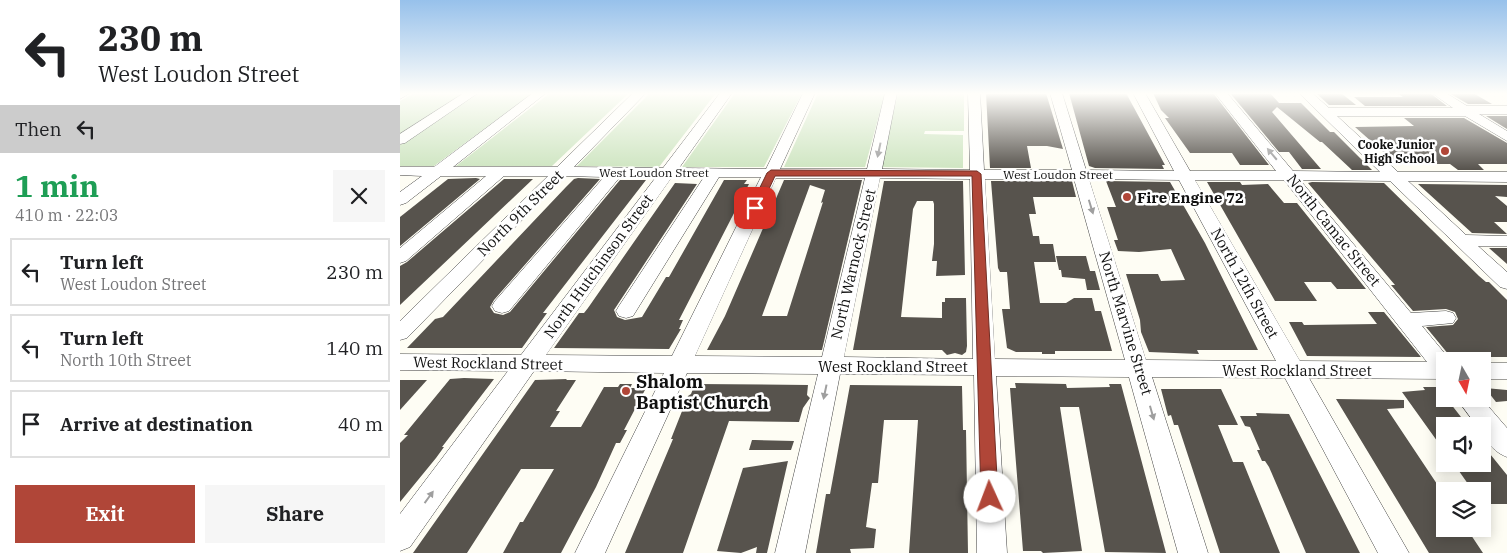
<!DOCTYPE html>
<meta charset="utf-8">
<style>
:root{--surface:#fff;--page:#f6f6f6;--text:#202124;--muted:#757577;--line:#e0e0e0;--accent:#b04638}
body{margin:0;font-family:"IBM Plex Serif",serif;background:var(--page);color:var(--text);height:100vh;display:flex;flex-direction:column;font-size:19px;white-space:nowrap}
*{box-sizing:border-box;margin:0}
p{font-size:16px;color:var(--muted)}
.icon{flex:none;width:28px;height:28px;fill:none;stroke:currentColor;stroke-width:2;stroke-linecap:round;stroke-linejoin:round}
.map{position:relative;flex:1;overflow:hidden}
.panel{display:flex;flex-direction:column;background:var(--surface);width:400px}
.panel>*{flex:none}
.top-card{background:#fff;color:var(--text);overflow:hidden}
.needle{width:32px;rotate:171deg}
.controls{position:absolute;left:1036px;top:352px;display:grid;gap:10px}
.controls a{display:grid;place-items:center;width:55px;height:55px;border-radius:0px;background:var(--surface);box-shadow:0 2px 12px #0003;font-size:25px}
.pin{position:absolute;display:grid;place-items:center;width:42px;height:42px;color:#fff;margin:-21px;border-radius:10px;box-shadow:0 2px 8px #0006}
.me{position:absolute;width:55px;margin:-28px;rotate:358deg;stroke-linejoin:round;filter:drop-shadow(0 0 4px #0008)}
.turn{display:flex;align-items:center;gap:18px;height:105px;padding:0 15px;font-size:22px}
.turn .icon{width:65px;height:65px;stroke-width:2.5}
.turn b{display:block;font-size:35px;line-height:42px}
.then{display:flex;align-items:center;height:48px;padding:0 15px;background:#0003;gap:10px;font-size:19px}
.round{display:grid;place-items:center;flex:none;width:52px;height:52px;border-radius:0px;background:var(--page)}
.headline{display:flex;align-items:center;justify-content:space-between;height:85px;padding:0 15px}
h1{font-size:30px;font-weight:800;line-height:38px;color:#1e9e55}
.button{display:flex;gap:10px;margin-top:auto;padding:10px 15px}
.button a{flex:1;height:58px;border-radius:0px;background:var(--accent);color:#fff;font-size:20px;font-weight:800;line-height:58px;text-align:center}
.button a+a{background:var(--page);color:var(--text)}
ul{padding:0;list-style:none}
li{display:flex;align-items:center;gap:15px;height:68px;margin:0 10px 8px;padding:0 5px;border:2px solid var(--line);border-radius:0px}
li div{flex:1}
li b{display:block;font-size:19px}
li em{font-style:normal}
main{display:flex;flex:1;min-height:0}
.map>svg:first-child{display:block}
.green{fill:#cee5c1}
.building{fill:#57534d;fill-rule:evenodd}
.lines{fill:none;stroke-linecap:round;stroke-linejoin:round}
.minor-casing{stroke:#434343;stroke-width:1}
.minor{fill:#fff;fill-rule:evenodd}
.oneway{fill:#9f9f9f}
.route{fill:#b04638;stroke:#722e24}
.poi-dot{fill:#b04638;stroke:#fff;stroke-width:2}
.labels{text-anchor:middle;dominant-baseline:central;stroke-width:5;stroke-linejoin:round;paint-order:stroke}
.far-poi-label{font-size:12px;font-weight:bold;fill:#101010;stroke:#fff;text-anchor:end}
.far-street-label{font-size:12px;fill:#101010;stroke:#fff}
.poi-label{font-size:15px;font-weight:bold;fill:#101010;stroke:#fff;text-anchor:start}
.street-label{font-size:15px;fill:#101010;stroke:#fff}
.near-poi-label{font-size:18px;font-weight:bold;fill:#101010;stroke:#fff;text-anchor:start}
</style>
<main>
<section class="panel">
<div class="top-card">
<div class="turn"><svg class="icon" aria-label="left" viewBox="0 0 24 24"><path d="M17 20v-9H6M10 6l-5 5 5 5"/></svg><div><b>230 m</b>West Loudon Street</div></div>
<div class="then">Then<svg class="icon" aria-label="left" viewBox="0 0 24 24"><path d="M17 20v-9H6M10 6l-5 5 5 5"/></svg></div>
</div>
<div class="headline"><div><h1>1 min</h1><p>410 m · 22:03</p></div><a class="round"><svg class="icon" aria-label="close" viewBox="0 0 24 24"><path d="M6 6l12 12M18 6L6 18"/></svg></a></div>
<ul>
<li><svg class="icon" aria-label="left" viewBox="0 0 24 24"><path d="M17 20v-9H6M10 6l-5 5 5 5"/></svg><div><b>Turn left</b><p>West Loudon Street</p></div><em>230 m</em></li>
<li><svg class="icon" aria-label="left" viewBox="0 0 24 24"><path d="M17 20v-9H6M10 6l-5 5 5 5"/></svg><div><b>Turn left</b><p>North 10th Street</p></div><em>140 m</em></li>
<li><svg class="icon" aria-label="arrive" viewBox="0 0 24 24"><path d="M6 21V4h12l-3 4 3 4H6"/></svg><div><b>Arrive at destination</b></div><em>40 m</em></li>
</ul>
<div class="button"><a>Exit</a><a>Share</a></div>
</section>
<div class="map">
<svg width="1107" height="553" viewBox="0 0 1107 553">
<rect width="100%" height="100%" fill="#fefdf4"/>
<g class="green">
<path d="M14,93H68L0,136V101Z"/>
<path d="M77,93H133L34,166H0V145Z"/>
<path d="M150,93H229L152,166H56Z"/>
<path d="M250,93H316L259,167L177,166Z"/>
<path d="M335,93H402L364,167H282Z"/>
<path d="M418,93H485L465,167H384Z"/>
<path d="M498,93H564V131H525L524,134L563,135V168L481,167Z"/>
</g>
<g class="building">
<path d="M586,93H646L663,149L647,146H627L631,168H590Z"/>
<path d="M669,93H726L765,165H762L764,169L695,168L689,166Z"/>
<path d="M753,93H813L869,165H840L832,153H790L765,118H769L761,110Z"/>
<path d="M830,93H870L879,103H901L930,132H934L972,170H952L922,142H920L877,107L872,112L921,169H902L889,152H879Z"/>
<path d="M916,93H941L956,105H929Z"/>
<path d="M997,93H1030L1047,106H965L954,97H1003Z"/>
<path d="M1049,93H1073L1092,104H1068Z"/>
<path d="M1086,116H1107V129Z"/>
<path d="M1004,118H1064L1107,143V164H1078L1084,170H1058L1050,164H997L955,127L1014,126Z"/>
<path d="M76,178L80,179L0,246V217L48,179Z"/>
<path d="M178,178L200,179L94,300L90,307L94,313L103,315L110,312L220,180H246L143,313H147L122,348H7L35,319L43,317L166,187L174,179Z"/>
<path d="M104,179H133L0,305V266L7,262Z"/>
<path d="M324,180H347L344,184H349L279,320H283L279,329H281L269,349L154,348L179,313H184L188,308L275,183L297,184L214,310L217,317L225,320L242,317L266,277H269Z"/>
<path d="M384,180H462L422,350H307L325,316ZM410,185L425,190L421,203L423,202L387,316H362Z"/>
<path d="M484,181H563L565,275L536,276L537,261H532L534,244V204L533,201H517L513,209L501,317L542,318V302H545V298H566L567,346L566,352L562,355L555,353L547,355L542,350H453Z"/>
<path d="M591,181H672L676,197H633L636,214H629L633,236H639L640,244H653L656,262H634L640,303H666L674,298H692L695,311H701L712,351H655V354H642V352H616L607,348L602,309H610L607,272H600L598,268Z"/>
<path d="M706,181L770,182L805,243L858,350H797L799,354L749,352L741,332L740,320L726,274H758L761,281L785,280L771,249L739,252L718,251L714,240H718L707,207H716Z"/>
<path d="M807,182H840L842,185L868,184L884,203H897L966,289H937L931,282H904L917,301H875Z"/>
<path d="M912,182L984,183L1079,276L1086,282H1089L1107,300V357H1091L1089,355H1049L1026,327L1053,325L1058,319L1055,312L1046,309L1013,311L991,285H995L908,183Z"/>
<path d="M1018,184L1107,185V197L1095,196L1107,206V222H1094L1107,234L1072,233Z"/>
<path d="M1089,248H1107V264Z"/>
<path d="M656,256H686L690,271H695L700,290H687L685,279L662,277L661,270H659Z"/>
<path d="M968,312H984L1021,357L907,356L889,322H902L904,325L977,324Z"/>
<path d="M64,378L94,379L42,447H44L36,458L0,502V443L8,435H4L50,379Z"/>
<path d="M167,379L166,380H176L156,411H160L150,427H181L204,387H218L220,384H232L230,388H246L224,430H227L220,443H216L196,487L161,553H103L120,522H123L154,469H121L67,553H13L135,380Z"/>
<path d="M0,380H27L0,410Z"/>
<path d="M615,383L666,384L667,388L710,387L709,384H721L766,553L705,552L679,407H660L682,551L643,553L641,551H623L610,388H616Z"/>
<path d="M295,384L408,385L407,395L410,398L403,408L399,422L329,421L283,553H225L273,439H271L288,396L291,394Z"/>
<path d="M450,385L562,386L563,430H566L568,553H509L518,420H484L478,483H472L466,527L476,529L474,548L450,549L451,553H416L426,494H430Z"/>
<path d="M1023,387H1039L1045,399H1047L1068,426H1045V452L1002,392L1025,390Z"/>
<path d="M1085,388L1107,390V401L1096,402Z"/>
<path d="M761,389H821L838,425H818L833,462H843L880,553H820L778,425H774L771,415L768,416Z"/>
<path d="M936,399L1004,400V408L987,409L1045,496V529H1067L1083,553H1029Z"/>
<path d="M856,413L889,414L960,553H906L869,467L865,461H862L857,450H860L850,427L845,426L840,416H857Z"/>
<path d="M352,440H355L394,441L391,450H349Z"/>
<path d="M1082,444L1107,475V504H1082V491H1073L1054,464H1082Z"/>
<path d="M388,461L367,553H356L357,547L341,553L317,551L343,468Z"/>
</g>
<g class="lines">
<g class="minor-casing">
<g id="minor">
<path d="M0,93H10L0,99Z"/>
<path d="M64,93H78L5,143L0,144V134Z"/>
<path d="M133,93H146L53,167H157L233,93H246L174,167L263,168L320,93H332L279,168L366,169L403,93H415L380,169H467L485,93H497L482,169L570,170L568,93H580L584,170H672L650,93H662L686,170L774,171L733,93H745L790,171H876L815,93H827L893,171L980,172L899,93H912L929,108H1053L1032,93H1046L1067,106H1107V114H1079L1107,131V141L1065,116H937L998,172H1107V182L1008,181L1066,235L1107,236V246H1078L1107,272V289L1100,287L990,181L900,180L1011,313L1046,311L1053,313L1056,318L1053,323L1022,326L1051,361H1045V379L909,378L1009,553H978L885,378L752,377L808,553H778L729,377L596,376L607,553H577L574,375L440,374L405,553H375L418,374L287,373L205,553H175L264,373L134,371L10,547L0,551V514L108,371L0,370V354L121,355L256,177H220L109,311L102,313L95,311L92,306L95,301L204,177L165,176L7,338L0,340V321L148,176H104L6,261L0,263V248L86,176H41L6,203L0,205V192L22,176L0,175V167H34ZM272,177H304L219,306L216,311L219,316L226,318L233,316L319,177H361L272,356L146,355ZM376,178H465L422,357L295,356ZM480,178L570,179L573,359L444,357ZM585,179H674L725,360L595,359ZM689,179L779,180L876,361L746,360ZM795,180H884L1027,362L900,361Z"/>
<rect x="1082" y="363" width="25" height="16"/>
<path d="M1057,399H1082L1107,428V457C1095,453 1082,439 1082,426H1077Z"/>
</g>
</g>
<use href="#minor" class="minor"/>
</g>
<defs><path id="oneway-solid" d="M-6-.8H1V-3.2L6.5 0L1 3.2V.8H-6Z" transform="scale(1.25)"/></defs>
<g class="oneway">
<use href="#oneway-solid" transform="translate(479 150) rotate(102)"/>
<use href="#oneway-solid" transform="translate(872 154) rotate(-130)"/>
<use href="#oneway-solid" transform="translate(691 207) rotate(73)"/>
<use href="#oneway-solid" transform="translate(425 392) rotate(102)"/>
<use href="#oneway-solid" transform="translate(752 413) rotate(74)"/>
<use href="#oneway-solid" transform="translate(29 497) rotate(-54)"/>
</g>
<linearGradient id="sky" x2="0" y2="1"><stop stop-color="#97c1eb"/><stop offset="0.55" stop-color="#fffefa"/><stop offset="1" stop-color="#fffefa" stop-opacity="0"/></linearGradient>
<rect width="1107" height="170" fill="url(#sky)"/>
<path class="route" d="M371,170L577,171L581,174L598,497L595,502L590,505L584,502L581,497L572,176H375L360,208L358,210H351L350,208L367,173Z"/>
<g class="poi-dot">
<circle cx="1045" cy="151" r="5"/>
<circle cx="727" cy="197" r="5"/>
<circle cx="226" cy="391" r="5"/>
</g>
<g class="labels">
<g class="far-poi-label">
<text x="1035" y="144">Cooke Junior<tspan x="1035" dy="14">High School</tspan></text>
</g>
<g class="far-street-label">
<text x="254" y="172">West Loudon Street</text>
<text x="658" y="174">West Loudon Street</text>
</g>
<g class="poi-label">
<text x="737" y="197">Fire Engine 72</text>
</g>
<g class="street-label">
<text transform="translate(120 213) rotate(-45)">North 9th Street</text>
<text transform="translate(934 230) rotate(51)">North Camac Street</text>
<text transform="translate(453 264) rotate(-77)">North Warnock Street</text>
<text transform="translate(198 266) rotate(-54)">North Hutchinson Street</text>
<text transform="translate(845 283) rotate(61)">North 12th Street</text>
<text transform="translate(726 323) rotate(73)">North Marvine Street</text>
<text transform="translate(88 363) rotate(1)">West Rockland Street</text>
<text x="493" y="366">West Rockland Street</text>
<text x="897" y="370">West Rockland Street</text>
</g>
<g class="near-poi-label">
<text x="236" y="381">Shalom<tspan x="236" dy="21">Baptist Church</tspan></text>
</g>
</g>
</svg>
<div class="controls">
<a><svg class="needle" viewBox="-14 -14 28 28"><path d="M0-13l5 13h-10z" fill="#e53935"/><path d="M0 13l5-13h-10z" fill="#757577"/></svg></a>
<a><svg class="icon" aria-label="sound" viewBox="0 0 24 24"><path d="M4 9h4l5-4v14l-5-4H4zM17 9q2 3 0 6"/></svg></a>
<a><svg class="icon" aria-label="layers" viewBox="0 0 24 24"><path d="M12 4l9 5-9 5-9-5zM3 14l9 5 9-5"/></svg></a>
</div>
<div class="pin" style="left:355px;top:208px;background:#d93025"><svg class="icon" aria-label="arrive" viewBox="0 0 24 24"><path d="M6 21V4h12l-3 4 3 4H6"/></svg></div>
<svg class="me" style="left:590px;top:497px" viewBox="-20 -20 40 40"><circle r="19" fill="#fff"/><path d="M0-13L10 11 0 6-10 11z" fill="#b04638"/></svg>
</div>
</main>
